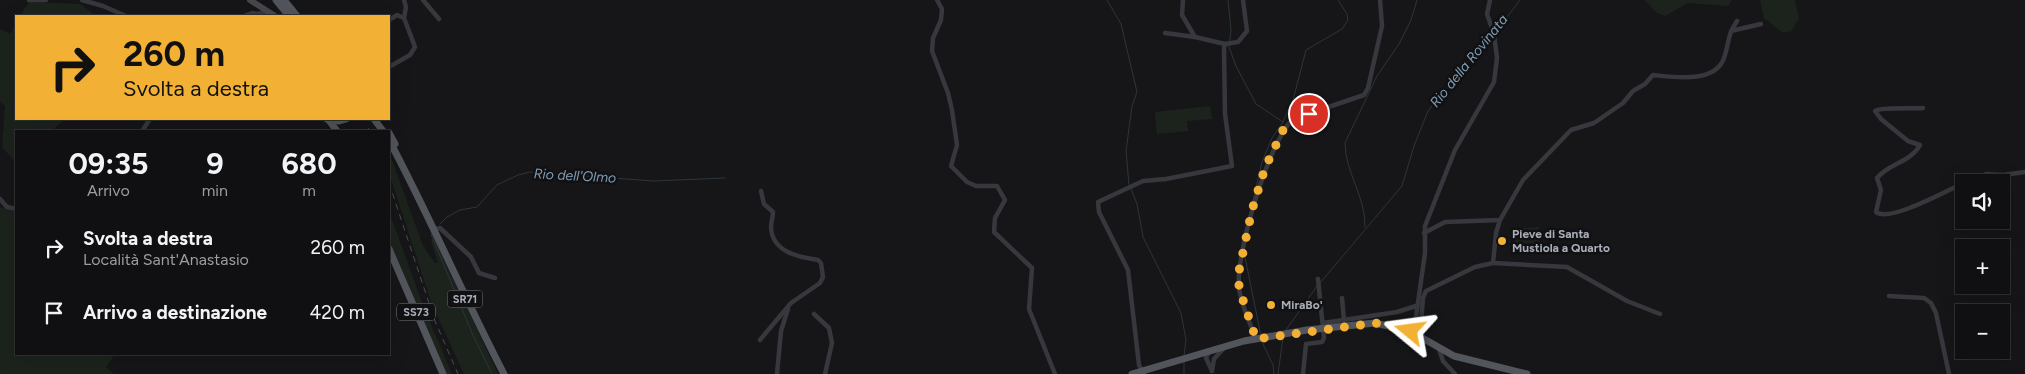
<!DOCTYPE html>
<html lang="it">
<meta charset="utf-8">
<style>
:root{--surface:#101012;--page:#19191b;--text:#f1f3f6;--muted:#9c9d9f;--line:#303032}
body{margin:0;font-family:Figtree,sans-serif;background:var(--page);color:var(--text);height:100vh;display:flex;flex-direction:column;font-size:19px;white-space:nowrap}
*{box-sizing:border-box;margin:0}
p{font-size:16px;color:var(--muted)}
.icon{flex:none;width:28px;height:28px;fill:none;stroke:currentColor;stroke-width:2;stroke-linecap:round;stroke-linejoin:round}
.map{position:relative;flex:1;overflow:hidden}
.details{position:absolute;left:15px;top:130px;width:375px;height:225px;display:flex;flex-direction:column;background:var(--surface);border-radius:0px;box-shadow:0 5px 20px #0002,0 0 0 1px var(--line)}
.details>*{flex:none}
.guide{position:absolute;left:15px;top:15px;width:375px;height:105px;border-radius:0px;box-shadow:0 5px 20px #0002,0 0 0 1px var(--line);background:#f2b134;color:#111;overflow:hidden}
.buttons{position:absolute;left:1955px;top:174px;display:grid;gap:10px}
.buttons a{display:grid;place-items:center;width:55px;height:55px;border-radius:0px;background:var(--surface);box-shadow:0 5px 20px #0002,0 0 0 1px var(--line);font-size:25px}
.pin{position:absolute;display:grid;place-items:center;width:42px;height:42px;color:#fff;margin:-21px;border:2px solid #fff;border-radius:50%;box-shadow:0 1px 5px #0007}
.me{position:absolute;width:55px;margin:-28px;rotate:286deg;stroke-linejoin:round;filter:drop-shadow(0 0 4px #0008)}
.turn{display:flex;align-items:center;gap:18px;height:105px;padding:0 25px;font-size:22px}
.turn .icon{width:65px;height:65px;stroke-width:2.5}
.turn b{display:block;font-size:35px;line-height:42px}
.eta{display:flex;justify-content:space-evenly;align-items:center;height:85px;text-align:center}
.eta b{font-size:30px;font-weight:700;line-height:35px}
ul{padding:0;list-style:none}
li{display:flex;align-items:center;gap:15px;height:65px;padding:0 25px}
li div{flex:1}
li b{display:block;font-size:19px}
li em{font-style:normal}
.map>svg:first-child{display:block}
.green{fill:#1c231d}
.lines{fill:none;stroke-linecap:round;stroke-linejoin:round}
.stream{stroke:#2c353c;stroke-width:1}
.street{stroke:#37383d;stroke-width:4.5}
.secondary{stroke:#45474d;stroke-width:6}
.primary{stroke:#53555c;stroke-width:7}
.rail{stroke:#4a4c52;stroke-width:1;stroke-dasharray:6 5;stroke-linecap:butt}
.route{stroke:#f2b134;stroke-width:9;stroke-dasharray:0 16.2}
.poi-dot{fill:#f2b134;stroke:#111113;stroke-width:2}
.labels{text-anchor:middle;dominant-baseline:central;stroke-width:5;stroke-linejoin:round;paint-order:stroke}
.shield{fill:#111113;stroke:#7b7e86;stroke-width:1}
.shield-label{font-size:11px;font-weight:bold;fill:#a8adb8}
.poi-label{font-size:12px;font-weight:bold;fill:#a8adb8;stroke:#111113;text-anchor:start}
.water-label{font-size:14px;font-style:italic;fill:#7f9bb3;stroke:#111113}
</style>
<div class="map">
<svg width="2025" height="374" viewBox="0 0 2025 374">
<rect width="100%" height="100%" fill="#161618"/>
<g class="green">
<path d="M1645,0H1732L1728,6L1688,3L1665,16L1657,13Z"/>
<path d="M1760,0H1795L1799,19L1791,31L1783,33L1764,18Z"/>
<path d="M29,2L80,4L96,16H20Z"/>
<path d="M16,23V119H65L51,131H16V163L2,147L5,106L0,101V29L10,34Z"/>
<path d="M1210,106L1212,119L1187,121L1188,131L1157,134L1155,112Z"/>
<path d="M389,152L423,246L435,263H438L431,240L434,238L498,374H464L432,304L389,173Z"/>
<path d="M0,207L16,212V354H115L106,367L114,374H0Z"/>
<path d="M389,211L424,308L452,374H446L392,249L389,241Z"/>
<path d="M1539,227L1540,243L1514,245L1513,229Z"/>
</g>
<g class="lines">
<g class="stream">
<path d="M1107,0L1121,24L1137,92L1132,106L1126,151L1129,185"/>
<path d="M1228,0L1231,30L1229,47L1236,66L1256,104L1283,122"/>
<path d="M1495,33L1520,0"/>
<path d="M1131,189L1137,204L1143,237L1181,313L1186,340L1184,356"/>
<path d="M1251,209L1262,162L1272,138L1283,122L1293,100L1306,50L1342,29L1348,20L1347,14L1338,0"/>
<path d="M440,224L447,217L460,210L477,207L497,185L518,175L530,172L654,181L725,178"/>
<path d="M1365,227C1366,197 1345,172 1345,143L1377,76L1399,44L1411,20L1417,0"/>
<path d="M431,234L472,333L492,374"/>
<path d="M1244,252L1261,336"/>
<path d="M1320,283L1402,186L1414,146L1428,111L1461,69L1492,36"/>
<path d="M1286,330L1317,286"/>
<path d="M1261,340L1273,365L1274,374"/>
<path d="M1184,374V362"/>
<path d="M1278,374L1283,338"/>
</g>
<g class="street">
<path d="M29,0H46"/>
<path d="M82,0L103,6L126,16"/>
<path d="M423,0L439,19"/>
<path d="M937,0L942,9L941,20L933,38L932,51L948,93L952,110L957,145L951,166L967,182L976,186H997L1005,200L995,218L994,232L1032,268L1029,309L1055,374"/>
<path d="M1183,0L1182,15L1195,37L1225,44"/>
<path d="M244,16L252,13L258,14L267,11"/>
<path d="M404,18L406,7L404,0"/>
<path d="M389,20L397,15L404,18L415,47L410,55L389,67"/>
<path d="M1731,31L1761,24"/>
<path d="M1165,33L1195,37"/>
<path d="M1923,108C1914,109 1879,107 1875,111L1881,119L1908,141L1920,145C1910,163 1889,163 1877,178L1881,190L1876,212C1889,223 1948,190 1964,183"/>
<path d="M142,131L150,119"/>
<path d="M1965,182L1986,174L2003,175L2025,172"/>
<path d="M0,199L7,207L16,209"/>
<path d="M435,229L440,228L471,257L479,273L495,278"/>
<path d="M1424,233L1445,222L1500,220L1523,180L1571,130L1594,123L1623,103L1633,91L1645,84L1653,75C1674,77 1715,84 1724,58C1730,41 1726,38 1737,21"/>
<path d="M1493,263L1567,267L1627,301L1660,314"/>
<path d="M1889,296L1924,298L1931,303L1936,313L1949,374"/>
<path d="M1342,298L1344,320"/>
<path d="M814,314L829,328L832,343L825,374"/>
<path d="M1323,323L1397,312L1416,306"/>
<path d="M1414,327L1421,324L1423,298L1426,291L1475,267L1493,263L1496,233L1500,220"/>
<path d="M1412,333L1415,324L1425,253V226L1455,150L1494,82L1497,58L1494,34L1487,14L1490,0"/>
<path d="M1256,339C1250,323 1241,305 1239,288C1235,255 1269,141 1293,119L1364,95L1368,88L1382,26L1380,0"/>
<path d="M760,340L791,303L820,283L823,277L821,263L818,260C798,257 772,252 771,227C771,222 773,217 773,212L764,204L761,191"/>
<path d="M1439,349L1443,361L1455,374"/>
<path d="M1209,351L1206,358L1212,371"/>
<path d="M1212,371L1214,359L1225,347"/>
<path d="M777,374L781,331L788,309"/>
<path d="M1144,374L1139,365L1128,270L1099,212L1098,202L1143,181L1166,179L1232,166L1225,114L1224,48L1225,44L1238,42L1247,31L1243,0"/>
<path d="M1303,374L1306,344L1322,342L1324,338L1318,279"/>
</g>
<path class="secondary" d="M250,0L275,16"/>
<g class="primary">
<path d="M276,0L289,16"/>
<path d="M284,0L297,16"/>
<path d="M327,119L339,121L346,119"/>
<path d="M328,119L337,131"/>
<path d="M374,119L383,131"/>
<path d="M389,133L395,144"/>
<path d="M389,140C430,217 464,297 504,374"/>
<path d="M389,249L443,374"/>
<path d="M1132,374L1244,341L1307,330L1375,323L1410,331L1454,356L1527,374"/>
</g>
<g class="rail">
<path d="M368,128L370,131"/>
<path d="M389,183L435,321L458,374"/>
</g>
</g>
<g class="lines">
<path class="route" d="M1309,114L1293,119L1285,126L1265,168L1252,210L1239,271V288L1256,339L1375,323L1410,331"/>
</g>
<g class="poi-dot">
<circle cx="1502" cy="241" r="5"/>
<circle cx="1271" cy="305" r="5"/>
</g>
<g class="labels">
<g class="shield">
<rect x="447.5" y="290.5" width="35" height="17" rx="4"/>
<rect x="397" y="303.5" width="38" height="17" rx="4"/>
</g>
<g class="shield-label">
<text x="465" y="299">SR71</text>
<text x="416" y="312">SS73</text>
</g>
<g class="poi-label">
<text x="1512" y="234">Pieve di Santa<tspan x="1512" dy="14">Mustiola a Quarto</tspan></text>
<text x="1281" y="305">MiraBo'</text>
</g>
<g class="water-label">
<text transform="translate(1469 61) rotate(-51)">Rio della Rovinata</text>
<text transform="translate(575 176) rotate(3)">Rio dell'Olmo</text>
</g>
</g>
</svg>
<div class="buttons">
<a><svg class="icon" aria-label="sound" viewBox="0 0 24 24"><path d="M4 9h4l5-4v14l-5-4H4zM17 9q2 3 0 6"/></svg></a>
<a>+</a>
<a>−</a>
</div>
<div class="pin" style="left:1309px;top:114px;background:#d93025"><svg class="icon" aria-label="arrive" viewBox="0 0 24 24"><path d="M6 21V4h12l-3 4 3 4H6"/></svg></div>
<svg class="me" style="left:1410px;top:331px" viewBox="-20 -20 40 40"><path d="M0-17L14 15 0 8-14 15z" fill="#f2b134" stroke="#fff" stroke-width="4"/></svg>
<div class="guide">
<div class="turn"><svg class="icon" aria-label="right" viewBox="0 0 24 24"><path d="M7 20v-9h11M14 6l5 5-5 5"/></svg><div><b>260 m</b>Svolta a destra</div></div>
</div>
<section class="details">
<div class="eta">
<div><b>09:35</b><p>Arrivo</p></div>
<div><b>9</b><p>min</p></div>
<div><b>680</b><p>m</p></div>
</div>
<ul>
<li><svg class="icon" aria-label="right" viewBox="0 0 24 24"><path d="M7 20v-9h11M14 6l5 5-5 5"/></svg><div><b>Svolta a destra</b><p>Località Sant'Anastasio</p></div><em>260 m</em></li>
<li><svg class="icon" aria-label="arrive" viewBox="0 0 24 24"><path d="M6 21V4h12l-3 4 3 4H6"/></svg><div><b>Arrivo a destinazione</b></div><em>420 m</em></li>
</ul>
</section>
</div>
